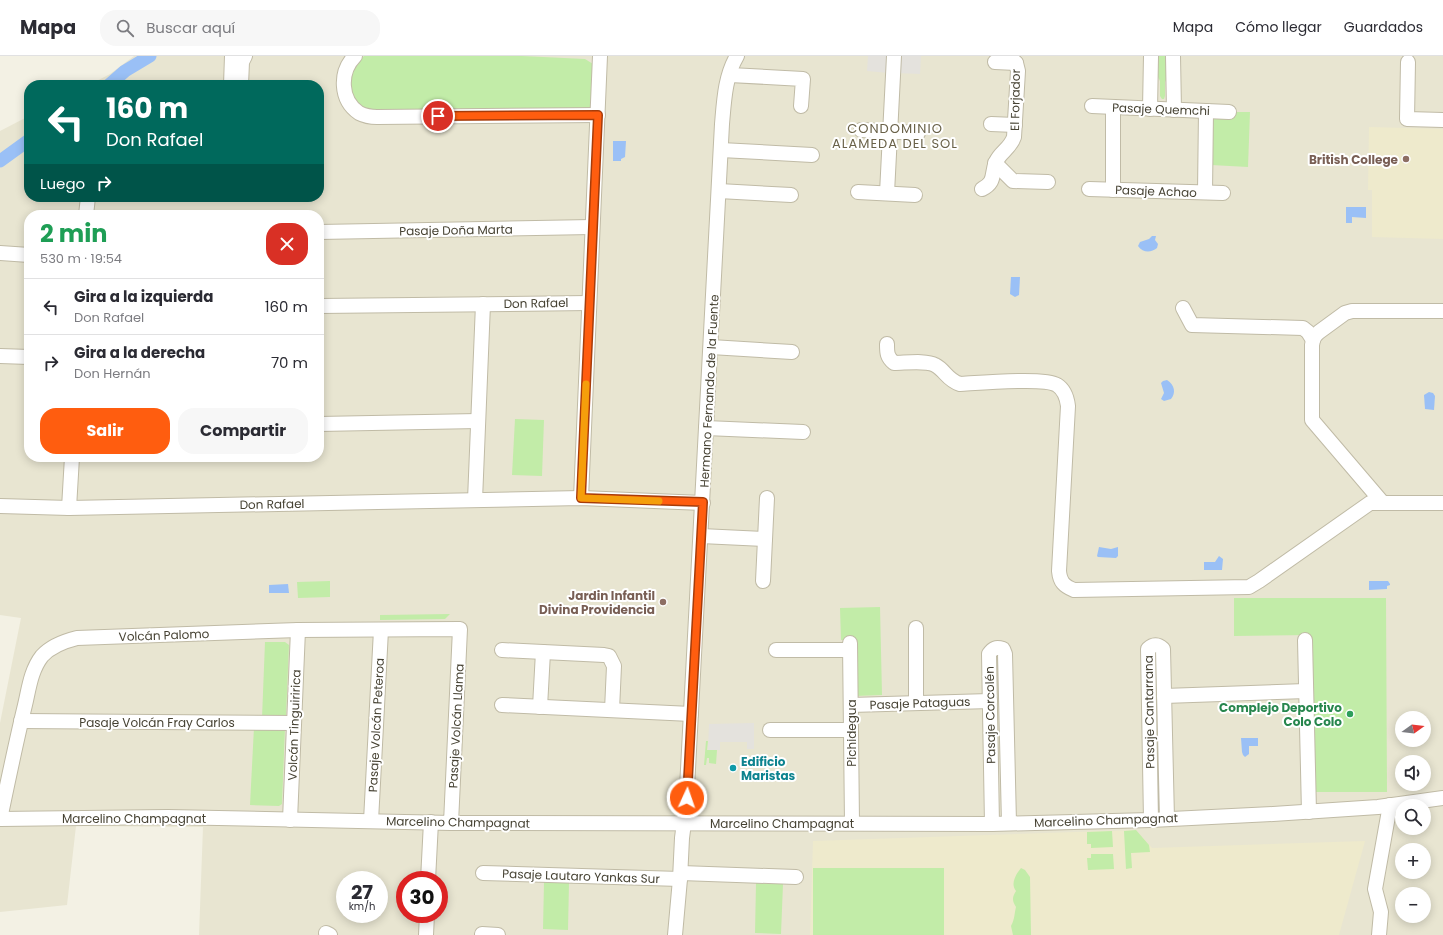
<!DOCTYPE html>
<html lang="es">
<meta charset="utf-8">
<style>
:root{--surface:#fff;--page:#f7f7f7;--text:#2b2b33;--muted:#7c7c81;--line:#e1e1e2;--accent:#ff5d0f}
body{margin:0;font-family:Poppins,sans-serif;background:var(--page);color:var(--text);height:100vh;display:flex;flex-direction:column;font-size:15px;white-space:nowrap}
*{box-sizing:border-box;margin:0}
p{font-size:13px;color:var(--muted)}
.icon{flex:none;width:22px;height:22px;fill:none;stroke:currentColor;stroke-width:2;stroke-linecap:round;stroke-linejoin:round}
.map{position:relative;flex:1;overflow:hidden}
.details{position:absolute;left:24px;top:154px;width:300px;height:252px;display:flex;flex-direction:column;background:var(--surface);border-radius:16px;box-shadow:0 2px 10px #0003}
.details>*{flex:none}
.guide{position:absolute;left:24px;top:24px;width:300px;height:122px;border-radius:16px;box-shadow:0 2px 10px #0003;background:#00695c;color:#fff;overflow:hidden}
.needle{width:26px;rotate:75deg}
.controls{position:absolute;left:1395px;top:655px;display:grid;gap:8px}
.controls a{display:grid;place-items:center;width:36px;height:36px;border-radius:50%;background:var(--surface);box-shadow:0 2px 10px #0003;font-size:20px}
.speed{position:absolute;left:336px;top:815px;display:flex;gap:8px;font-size:20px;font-weight:700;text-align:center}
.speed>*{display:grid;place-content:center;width:52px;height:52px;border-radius:50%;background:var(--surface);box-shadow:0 2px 10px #0003;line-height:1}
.speed small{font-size:10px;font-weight:400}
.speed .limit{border:6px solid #d22;background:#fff;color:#111}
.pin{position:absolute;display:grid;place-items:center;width:34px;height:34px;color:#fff;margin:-17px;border:2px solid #fff;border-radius:50%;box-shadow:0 1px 4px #0007}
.me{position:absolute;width:44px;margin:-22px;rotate:3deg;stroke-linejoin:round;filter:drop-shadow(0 0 3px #0008)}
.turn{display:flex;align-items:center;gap:14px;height:84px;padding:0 16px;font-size:18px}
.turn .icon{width:52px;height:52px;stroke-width:2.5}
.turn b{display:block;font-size:28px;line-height:34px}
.then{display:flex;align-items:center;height:38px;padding:0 16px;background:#0003;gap:8px;font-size:15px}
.round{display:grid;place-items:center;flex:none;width:42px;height:42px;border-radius:16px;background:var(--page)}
.overview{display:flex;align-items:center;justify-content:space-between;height:68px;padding:0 16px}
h1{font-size:24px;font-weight:700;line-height:30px;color:#1e9e55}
.cta{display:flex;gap:8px;margin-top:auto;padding:8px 16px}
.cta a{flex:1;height:46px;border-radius:16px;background:var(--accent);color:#fff;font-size:16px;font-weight:700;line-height:46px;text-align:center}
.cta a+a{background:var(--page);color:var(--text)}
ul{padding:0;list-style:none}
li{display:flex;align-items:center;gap:12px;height:56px;padding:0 16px;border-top:1px solid var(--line)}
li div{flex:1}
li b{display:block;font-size:15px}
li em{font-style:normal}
header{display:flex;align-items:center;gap:24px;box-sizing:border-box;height:56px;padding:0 20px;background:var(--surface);border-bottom:1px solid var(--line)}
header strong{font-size:19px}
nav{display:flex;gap:22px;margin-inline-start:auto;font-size:14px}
.search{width:280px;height:36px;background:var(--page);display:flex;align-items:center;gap:10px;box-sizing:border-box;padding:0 14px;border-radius:16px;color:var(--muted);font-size:15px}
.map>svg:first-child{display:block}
.residential{fill:#e8e5d1;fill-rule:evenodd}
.education{fill:#eeeacc}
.green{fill:#c2eca8}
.parking{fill:#e4e2dd}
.water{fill:#9ac0f6}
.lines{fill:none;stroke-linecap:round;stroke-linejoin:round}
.canal{stroke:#9ac0f6;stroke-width:13}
.minor-casing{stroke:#c0bba6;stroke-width:16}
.minor{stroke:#fff;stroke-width:14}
.route-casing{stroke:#a63c0a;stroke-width:10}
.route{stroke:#ff5d0f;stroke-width:7}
.slow{stroke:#f59e0b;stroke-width:7}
.education-dot{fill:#8d6e63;stroke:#fff;stroke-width:1.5}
.leisure-dot{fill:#2e9e5b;stroke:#fff;stroke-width:1.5}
.culture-dot{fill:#0f9aa8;stroke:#fff;stroke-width:1.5}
.labels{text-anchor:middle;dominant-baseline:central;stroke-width:4;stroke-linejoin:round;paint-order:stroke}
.street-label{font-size:12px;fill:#464233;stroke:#fff}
.education-label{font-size:12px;font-weight:bold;fill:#785e54;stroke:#fff;text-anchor:end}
.leisure-label{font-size:12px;font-weight:bold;fill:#27864d;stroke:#fff;text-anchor:end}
.culture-label{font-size:12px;font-weight:bold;fill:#0d838f;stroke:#fff;text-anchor:start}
.neighbourhood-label{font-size:13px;letter-spacing:1px;fill:#6a6249;stroke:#fff}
</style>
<header>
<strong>Mapa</strong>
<div class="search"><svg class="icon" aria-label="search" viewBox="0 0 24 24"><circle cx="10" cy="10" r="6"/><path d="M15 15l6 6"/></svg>Buscar aquí</div>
<nav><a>Mapa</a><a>Cómo llegar</a><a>Guardados</a></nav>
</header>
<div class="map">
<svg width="1443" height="879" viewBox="0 0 1443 879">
<rect width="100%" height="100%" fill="#f3f1e4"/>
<path class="residential" d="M134,0H1443V879H199L203,771L76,770L67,849L0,856V667L21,562L0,559V75L29,60V141H319V29H89L110,18ZM29,159H319V401H29ZM1402,662H1424V684H1402ZM1402,706H1424V728H1402ZM1402,750H1424V772H1402ZM1402,794H1424V816H1402ZM345,824H379V858H345ZM405,824H439V858H405ZM1402,838H1424V860H1402Z"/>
<g class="education">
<path d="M1369,71L1443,73V183L1372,181V134H1368Z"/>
<path d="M1136,774L1152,792L1365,785L1339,879H810L813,785Z"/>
</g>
<g class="green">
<path d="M364,0H522L585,3L593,8L592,50L586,53L374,56C360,50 357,47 348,34L351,12Z"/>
<path d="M1157,0H1169L1168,20L1165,26V40L1164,43H1162L1160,40V25L1158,21Z"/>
<path d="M1232,56H1250L1248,111L1211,109L1210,63Z"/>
<path d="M515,363L544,364L542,420L512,419Z"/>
<path d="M330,525V541L298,542L297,526Z"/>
<path d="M1234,542H1386L1387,736H1314L1311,579L1234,580Z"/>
<path d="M880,551L882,639L856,640L855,584H841L840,552Z"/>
<path d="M450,558L445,563L380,564V559Z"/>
<path d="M265,586H285L289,589L286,660L262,662Z"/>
<path d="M254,671L285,672L282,748L279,750L250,749Z"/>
<path d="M706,685H708L707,694H717L716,708L709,707V702H707L706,709H704Z"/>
<path d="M1136,774L1149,789L1150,796L1131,797L1132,812L1126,813L1124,775Z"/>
<path d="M1112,775L1113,791L1091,792V788H1087V776Z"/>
<path d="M1091,798H1113L1114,813L1088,814L1087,802H1091Z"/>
<rect x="813" y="812" width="131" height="67"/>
<path d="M1021,812L1025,814L1030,821L1031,879H1013L1011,870C1015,862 1014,859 1016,851C1012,845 1012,841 1016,835C1010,828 1016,818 1021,812Z"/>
<path d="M544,826L569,827L568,874L543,873Z"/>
<path d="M756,827L783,828L781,878L755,877Z"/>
</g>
<g class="parking">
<path d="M868,0H890L889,17L867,15Z"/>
<path d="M898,0H921L920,18L897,17Z"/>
<path d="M754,667V693H747V686H720V694H708L709,668Z"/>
</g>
<g class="water">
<path d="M613,85H626L625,101L621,103V105H613Z"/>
<path d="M1346,151H1366V162L1352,161V167H1346Z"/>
<path d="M1152,180H1156L1155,184L1158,188L1157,192C1151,197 1143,197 1138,190L1140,186L1149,183Z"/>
<path d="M1011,221H1020L1019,239L1015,241L1010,238Z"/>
<path d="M1167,324C1175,329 1176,337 1171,343L1164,345L1161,343L1164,337L1161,327L1163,325Z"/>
<path d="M1429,336L1433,337L1435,340L1434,354L1425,353L1424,339Z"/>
<path d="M1099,491L1111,493L1118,491V500L1116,502L1098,501L1097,500Z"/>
<path d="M1219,500L1223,503L1222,514H1204V506H1215Z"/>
<path d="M1369,525H1388L1390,528V529L1387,530V533L1369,534Z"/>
<path d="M288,528L289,537H269V529Z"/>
<path d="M1241,682H1258V690H1249V698L1245,701L1243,699L1242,696Z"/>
</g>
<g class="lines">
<g class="canal">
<path d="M109,29L125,15L150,0"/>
<path d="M0,105L29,84"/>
</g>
<g class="minor-casing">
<g id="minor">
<path d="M355,0C339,16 340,44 359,57C365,60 371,61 377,61L598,59"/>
<path d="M1173,0L1174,54"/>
<path d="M995,6L1016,7"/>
<path d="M1408,6L1407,63L1443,64"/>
<path d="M730,19L803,23L801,50"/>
<path d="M231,29L232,0"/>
<path d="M241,29L242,6L245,0"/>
<path d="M1092,50L1229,56"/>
<path d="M1150,53L1151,0"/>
<path d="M991,68L1015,69"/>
<path d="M861,74L918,77"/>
<path d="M721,94L812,99"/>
<path d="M995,107L1013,125L1048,126"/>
<path d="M982,133C996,126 991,118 996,106C1000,96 1010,93 1014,81L1018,15L1016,7L1009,0"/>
<path d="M1089,133L1223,137"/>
<path d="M1113,134V51"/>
<path d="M719,135L791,139"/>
<path d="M858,136L915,139"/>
<path d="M1205,136L1206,55"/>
<path d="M887,137L894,0"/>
<path d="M86,159L88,141"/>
<path d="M319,176L592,171"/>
<path d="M0,197L29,199"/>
<path d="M319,250L589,247"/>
<path d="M1183,252L1192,269L1303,272L1308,276L1313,284"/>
<path d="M887,288C887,297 887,301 894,307C905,307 926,304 935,309C945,314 947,324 960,328C978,327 1045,321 1057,329C1065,334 1067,342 1068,350L1059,515C1060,526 1064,530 1074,534L1249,531L1259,525L1370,447H1443"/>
<path d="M711,291L792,296"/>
<path d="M0,300L29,301"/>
<path d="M319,368L478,365"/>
<path d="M706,372L803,376"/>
<path d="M581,442L600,0"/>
<path d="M475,444L483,248"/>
<path d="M1382,446L1312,364V289C1313,283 1314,280 1319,276L1345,257L1352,255H1443"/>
<path d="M0,450L69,452L581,442L703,447"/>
<path d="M69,452L72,401"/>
<path d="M701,480L765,483"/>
<path d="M763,525L767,442"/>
<path d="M916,572V647"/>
<path d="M1305,584L1309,756"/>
<path d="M850,587L852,767"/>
<path d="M502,594L604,599L609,600L614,610L612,654"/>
<path d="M776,594H850"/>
<path d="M1164,640L1306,635"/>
<path d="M502,649L691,658"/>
<path d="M851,649L990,645"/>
<path d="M540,651L543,596"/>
<path d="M21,665L294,667"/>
<path d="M770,674H851"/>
<path d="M290,764L298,574"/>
<path d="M1151,764L1148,593C1153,588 1158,588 1163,593L1167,763"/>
<path d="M371,765L381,574"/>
<path d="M451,767L460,573L298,574L77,582C65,585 51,590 42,600C31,614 29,632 25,649C16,686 8,725 0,763L168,761L451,767L992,768L1151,764L1273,758L1378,751L1443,742"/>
<path d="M992,768L989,598C993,592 996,591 1003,593L1005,598L1009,767"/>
<path d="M483,817L680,823"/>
<path d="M681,817L796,821"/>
<path d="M428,824L431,766"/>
<path d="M326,877L330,879"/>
<path d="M482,878L498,879"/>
<path d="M426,879L427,858"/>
<path d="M675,879L680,823L682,782L686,751L722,68C724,45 725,20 737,0"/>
<path d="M1379,879L1381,856L1375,833L1390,749"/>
</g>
</g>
<use href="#minor" class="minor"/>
</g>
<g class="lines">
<g class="route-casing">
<path id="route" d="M438,60L598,59L581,442L703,446L687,742"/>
</g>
<use href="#route" class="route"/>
<path class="slow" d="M586,328L581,442L659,445"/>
</g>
<g class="education-dot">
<circle cx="1406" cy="103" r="4"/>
<circle cx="663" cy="546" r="4"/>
</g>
<circle class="leisure-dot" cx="1350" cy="658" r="4"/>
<circle class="culture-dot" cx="733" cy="712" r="4"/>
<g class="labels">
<g class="street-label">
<text transform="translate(1015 44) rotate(-89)">El Forjador</text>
<text transform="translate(1161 53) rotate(2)">Pasaje Quemchi</text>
<text transform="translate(1156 135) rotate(2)">Pasaje Achao</text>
<text transform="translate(456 174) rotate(-1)">Pasaje Doña Marta</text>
<text transform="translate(536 247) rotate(-1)">Don Rafael</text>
<text transform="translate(709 335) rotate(-87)">Hermano Fernando de la Fuente</text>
<text transform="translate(272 448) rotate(-1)">Don Rafael</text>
<text transform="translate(164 579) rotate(-2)">Volcán Palomo</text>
<text transform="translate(920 647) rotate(-2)">Pasaje Pataguas</text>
<text transform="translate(1149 656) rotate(-91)">Pasaje Cantarrana</text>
<text transform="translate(990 659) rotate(-91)">Pasaje Corcolén</text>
<text x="157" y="666">Pasaje Volcán Fray Carlos</text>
<text transform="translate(294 669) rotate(-88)">Volcán Tinguiririca</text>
<text transform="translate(376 669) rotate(-87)">Pasaje Volcán Peteroa</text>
<text transform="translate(456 670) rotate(-87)">Pasaje Volcán Llama</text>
<text transform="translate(851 677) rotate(-90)">Pichidegua</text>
<text x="134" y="762">Marcelino Champagnat</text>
<text transform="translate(1106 764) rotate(-2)">Marcelino Champagnat</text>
<text transform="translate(458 766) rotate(1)">Marcelino Champagnat</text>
<text x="782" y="767">Marcelino Champagnat</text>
<text transform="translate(581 820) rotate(2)">Pasaje Lautaro Yankas Sur</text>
</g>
<g class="education-label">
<text x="1398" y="103">British College</text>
<text x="655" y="539">Jardin Infantil<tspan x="655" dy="14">Divina Providencia</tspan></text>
</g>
<g class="leisure-label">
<text x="1342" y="651">Complejo Deportivo<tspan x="1342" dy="14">Colo Colo</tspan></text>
</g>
<g class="culture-label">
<text x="741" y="705">Edificio<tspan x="741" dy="14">Maristas</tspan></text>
</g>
<g class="neighbourhood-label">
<text x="895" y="72">CONDOMINIO<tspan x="895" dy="15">ALAMEDA DEL SOL</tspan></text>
</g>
</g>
</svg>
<div class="controls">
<a><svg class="needle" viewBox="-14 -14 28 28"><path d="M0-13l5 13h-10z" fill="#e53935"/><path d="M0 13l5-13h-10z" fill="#7c7c81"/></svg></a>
<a><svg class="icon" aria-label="sound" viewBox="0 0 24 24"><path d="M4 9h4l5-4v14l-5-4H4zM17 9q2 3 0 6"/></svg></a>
<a><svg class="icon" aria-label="search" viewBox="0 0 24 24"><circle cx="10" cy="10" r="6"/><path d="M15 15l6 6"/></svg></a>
<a>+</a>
<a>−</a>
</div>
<div class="speed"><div>27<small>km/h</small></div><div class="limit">30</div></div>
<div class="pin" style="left:438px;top:60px;background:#d93025"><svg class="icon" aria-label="arrive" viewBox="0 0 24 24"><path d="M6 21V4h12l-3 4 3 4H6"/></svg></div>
<svg class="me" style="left:687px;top:742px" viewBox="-20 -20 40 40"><circle r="17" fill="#ff5d0f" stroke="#fff" stroke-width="3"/><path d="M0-11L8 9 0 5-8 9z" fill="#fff"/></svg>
<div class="guide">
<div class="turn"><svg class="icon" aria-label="left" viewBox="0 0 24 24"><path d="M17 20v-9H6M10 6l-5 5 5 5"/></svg><div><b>160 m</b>Don Rafael</div></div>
<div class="then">Luego<svg class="icon" aria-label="right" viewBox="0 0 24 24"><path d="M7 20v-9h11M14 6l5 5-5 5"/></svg></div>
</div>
<section class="details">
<div class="overview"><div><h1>2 min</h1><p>530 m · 19:54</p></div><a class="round" style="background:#d93025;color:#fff"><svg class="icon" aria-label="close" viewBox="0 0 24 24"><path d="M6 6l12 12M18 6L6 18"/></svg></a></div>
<ul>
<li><svg class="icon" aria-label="left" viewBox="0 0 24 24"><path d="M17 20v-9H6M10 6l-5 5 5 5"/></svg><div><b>Gira a la izquierda</b><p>Don Rafael</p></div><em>160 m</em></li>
<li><svg class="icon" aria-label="right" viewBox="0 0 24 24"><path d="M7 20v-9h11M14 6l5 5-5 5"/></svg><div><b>Gira a la derecha</b><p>Don Hernán</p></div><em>70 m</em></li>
</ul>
<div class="cta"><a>Salir</a><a>Compartir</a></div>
</section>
</div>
